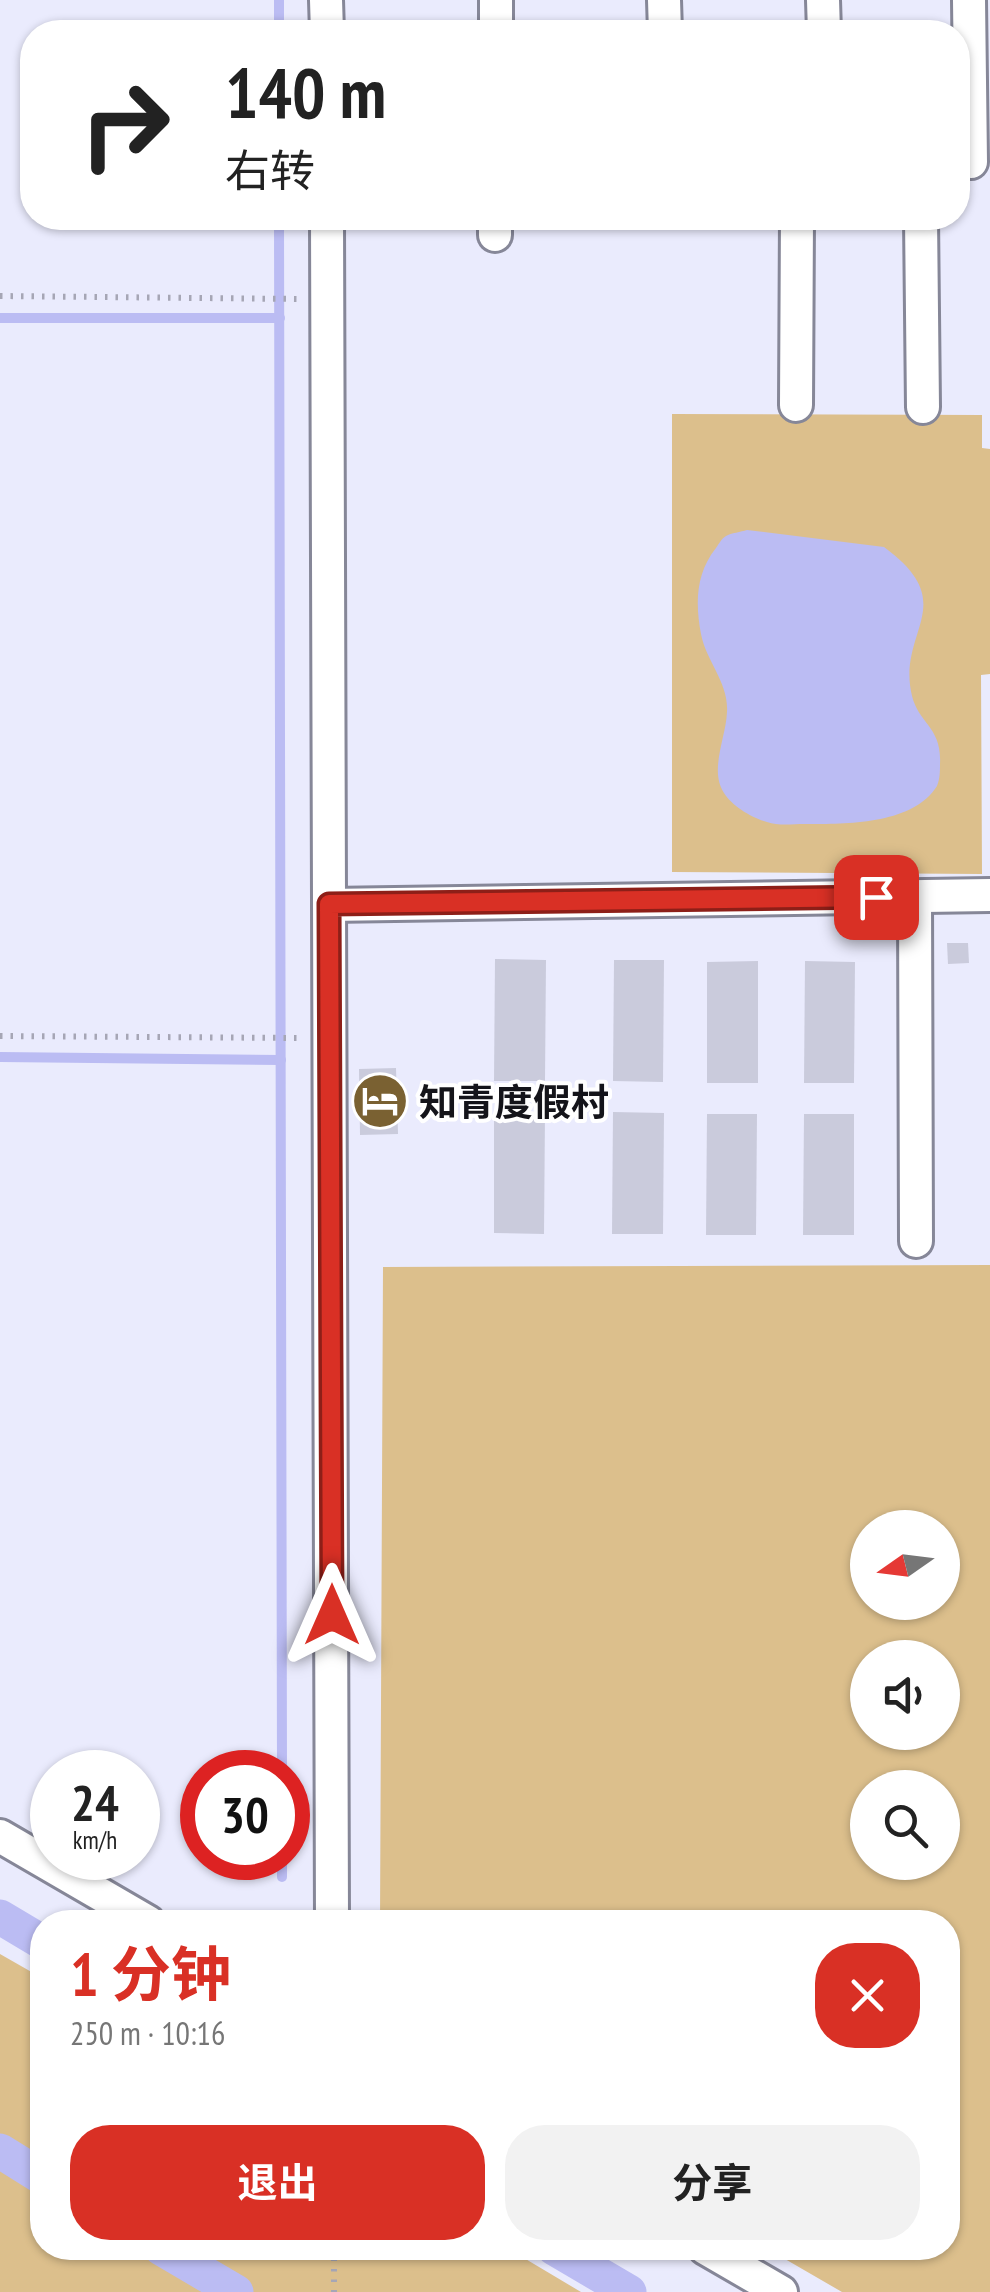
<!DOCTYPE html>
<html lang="zh">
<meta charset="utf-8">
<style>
:root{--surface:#fff;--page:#f2f2f2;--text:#222;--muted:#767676;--accent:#d93025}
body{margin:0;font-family:"PT Sans Narrow","Noto Sans SC",sans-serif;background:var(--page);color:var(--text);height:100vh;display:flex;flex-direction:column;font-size:38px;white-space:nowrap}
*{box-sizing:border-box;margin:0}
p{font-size:32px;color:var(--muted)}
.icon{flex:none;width:55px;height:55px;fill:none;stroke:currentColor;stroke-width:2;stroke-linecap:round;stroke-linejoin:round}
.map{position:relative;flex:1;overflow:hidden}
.details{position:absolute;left:30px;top:1910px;width:930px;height:350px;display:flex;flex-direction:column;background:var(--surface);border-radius:40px;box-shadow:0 2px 8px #0004}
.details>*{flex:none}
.guide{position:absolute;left:20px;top:20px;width:950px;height:210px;border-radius:40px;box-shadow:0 2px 8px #0004;background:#fff;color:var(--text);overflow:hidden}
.needle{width:65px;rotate:256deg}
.fabs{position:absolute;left:850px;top:1510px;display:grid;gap:20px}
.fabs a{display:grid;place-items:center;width:110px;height:110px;border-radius:50%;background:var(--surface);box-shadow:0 2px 8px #0004;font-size:50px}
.speed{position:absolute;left:30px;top:1750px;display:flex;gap:20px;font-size:50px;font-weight:700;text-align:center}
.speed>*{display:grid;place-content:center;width:130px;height:130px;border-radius:50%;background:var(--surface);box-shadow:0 2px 8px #0004;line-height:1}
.speed small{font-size:25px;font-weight:400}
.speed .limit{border:15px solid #d22;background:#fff;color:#111}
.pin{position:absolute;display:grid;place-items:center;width:85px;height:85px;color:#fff;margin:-42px;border-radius:20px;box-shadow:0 5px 15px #0006}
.me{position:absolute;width:110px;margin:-55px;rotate:0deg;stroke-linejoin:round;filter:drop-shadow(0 0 8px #0008)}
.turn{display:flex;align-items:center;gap:35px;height:210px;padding:0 40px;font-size:45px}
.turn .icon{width:130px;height:130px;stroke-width:2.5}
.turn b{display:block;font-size:70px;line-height:85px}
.round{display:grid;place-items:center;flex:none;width:105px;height:105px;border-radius:40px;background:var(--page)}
.summary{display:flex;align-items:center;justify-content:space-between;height:170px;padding:0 40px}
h1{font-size:60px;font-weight:700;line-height:75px;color:var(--accent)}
.action{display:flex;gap:20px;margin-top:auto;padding:20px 40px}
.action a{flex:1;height:115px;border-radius:40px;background:var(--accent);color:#fff;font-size:40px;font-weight:700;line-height:115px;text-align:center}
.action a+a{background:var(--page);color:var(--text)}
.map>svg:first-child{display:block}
.green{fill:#dcbf8c;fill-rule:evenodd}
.water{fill:#bbbcf3}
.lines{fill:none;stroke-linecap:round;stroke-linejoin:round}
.stream{stroke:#bbbcf3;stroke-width:10}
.canal{stroke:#bbbcf3;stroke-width:35}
.building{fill:#cacbdc}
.minor-casing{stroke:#868798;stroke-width:38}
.path{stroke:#a6a6b5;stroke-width:6;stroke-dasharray:2.5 8;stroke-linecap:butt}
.minor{stroke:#fff;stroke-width:32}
.route-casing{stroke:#8d1f18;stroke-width:25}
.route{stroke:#d93025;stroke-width:18}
.labels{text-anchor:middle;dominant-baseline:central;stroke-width:8;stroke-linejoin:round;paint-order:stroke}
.poi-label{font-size:38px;font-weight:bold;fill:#14141a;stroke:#fff;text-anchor:start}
</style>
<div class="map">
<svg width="990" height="2292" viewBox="0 0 990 2292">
<rect width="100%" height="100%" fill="#eaebfd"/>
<g class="green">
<path d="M672,414L982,415V448L990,449V674L981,675L982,874L672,872Z"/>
<path d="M990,1265V2292H842L766,2248H948V1922H380L383,1267ZM868,1528H942V1602H868ZM868,1658H942V1732H868ZM868,1788H942V1862H868Z"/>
<path d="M0,1954L42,1978V2248H507L581,2292H0Z"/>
</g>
<path class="water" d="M747,530L884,547C963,605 896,630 912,696C919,724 942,727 940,764C940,771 940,779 937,786C913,825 845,824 804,824C793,824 778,826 767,822C752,818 732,806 724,793C709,770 726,738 727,712C729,683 706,661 701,634C695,603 696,573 716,548C719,544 721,539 726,536C731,533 741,532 747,530Z"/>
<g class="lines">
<g class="stream">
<path d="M279,0V32"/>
<path d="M279,218L282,1772"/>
<path d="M0,318H280"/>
<path d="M0,1057L281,1060"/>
<path d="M282,1858V1877"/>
</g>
<g class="canal">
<path d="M0,1917L42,1942"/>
<path d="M0,2151L42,2177"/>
<path d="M161,2248L236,2292"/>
<path d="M554,2248L629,2292"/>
</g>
</g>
<g class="building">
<path d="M947,943H968L969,963L948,964Z"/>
<path d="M495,959L546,960L545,1081H494Z"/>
<path d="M614,960H664L663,1082L613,1081Z"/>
<path d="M758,961V1083H707V962Z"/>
<path d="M805,961L855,962L854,1083H804Z"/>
<path d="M396,1068L398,1134L360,1135L359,1069Z"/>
<path d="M494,1112H545L544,1234L494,1233Z"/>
<path d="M613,1112L664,1113L663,1234H612Z"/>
<path d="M707,1114H757L756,1235H706Z"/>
<path d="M804,1114H854V1235H803Z"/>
</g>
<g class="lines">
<g class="minor-casing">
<g id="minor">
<path d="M326,0L327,32"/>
<path d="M664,0L665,32"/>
<path d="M823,0L824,32"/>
<path d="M969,0L971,162"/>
<path d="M496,32V0"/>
<path d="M327,218L332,1922"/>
<path d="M921,218L923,407"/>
<path d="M495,235V218"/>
<path d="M796,405L797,218"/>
<path d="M915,897L916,1241"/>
<path d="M329,905L990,895"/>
<path d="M0,1836L148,1922"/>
<path d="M705,2248L781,2292"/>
</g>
</g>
<g class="path">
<path d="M0,296L299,299"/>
<path d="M0,1036L299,1038"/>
<path d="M334,2248V2292"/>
</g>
<use href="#minor" class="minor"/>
</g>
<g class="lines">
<g class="route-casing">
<path id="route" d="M332,1615L329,904L876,897"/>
</g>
<use href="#route" class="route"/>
</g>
<defs>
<g id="hotel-disc" transform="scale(2.875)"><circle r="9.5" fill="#7a6132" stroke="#fff"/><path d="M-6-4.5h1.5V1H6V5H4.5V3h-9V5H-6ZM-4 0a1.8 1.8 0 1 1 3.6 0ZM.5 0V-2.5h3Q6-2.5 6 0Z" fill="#fff"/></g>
</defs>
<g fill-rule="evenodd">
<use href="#hotel-disc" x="380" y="1101"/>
</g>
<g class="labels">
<g class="poi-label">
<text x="419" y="1101">知青度假村</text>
</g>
</g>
</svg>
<div class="fabs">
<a><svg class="needle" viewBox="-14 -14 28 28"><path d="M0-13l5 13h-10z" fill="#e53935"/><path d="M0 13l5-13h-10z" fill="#767676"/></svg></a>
<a><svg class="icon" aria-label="sound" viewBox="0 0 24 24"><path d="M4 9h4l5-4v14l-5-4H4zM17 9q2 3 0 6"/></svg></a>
<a><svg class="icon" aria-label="search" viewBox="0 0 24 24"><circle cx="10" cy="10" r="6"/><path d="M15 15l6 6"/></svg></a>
</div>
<div class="speed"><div>24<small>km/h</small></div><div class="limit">30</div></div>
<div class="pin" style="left:876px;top:897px;background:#d93025"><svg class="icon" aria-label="arrive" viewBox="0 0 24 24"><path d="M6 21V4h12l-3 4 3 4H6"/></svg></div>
<svg class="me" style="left:332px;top:1615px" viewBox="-20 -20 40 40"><path d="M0-17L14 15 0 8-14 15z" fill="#d93025" stroke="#fff" stroke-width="4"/></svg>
<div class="guide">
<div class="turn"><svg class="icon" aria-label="right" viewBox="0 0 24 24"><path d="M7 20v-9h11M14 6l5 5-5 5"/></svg><div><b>140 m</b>右转</div></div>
</div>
<section class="details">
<div class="summary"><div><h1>1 分钟</h1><p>250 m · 10:16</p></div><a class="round" style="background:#d93025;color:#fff"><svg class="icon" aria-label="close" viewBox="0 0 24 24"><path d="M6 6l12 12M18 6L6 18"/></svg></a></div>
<div class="action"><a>退出</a><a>分享</a></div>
</section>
</div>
